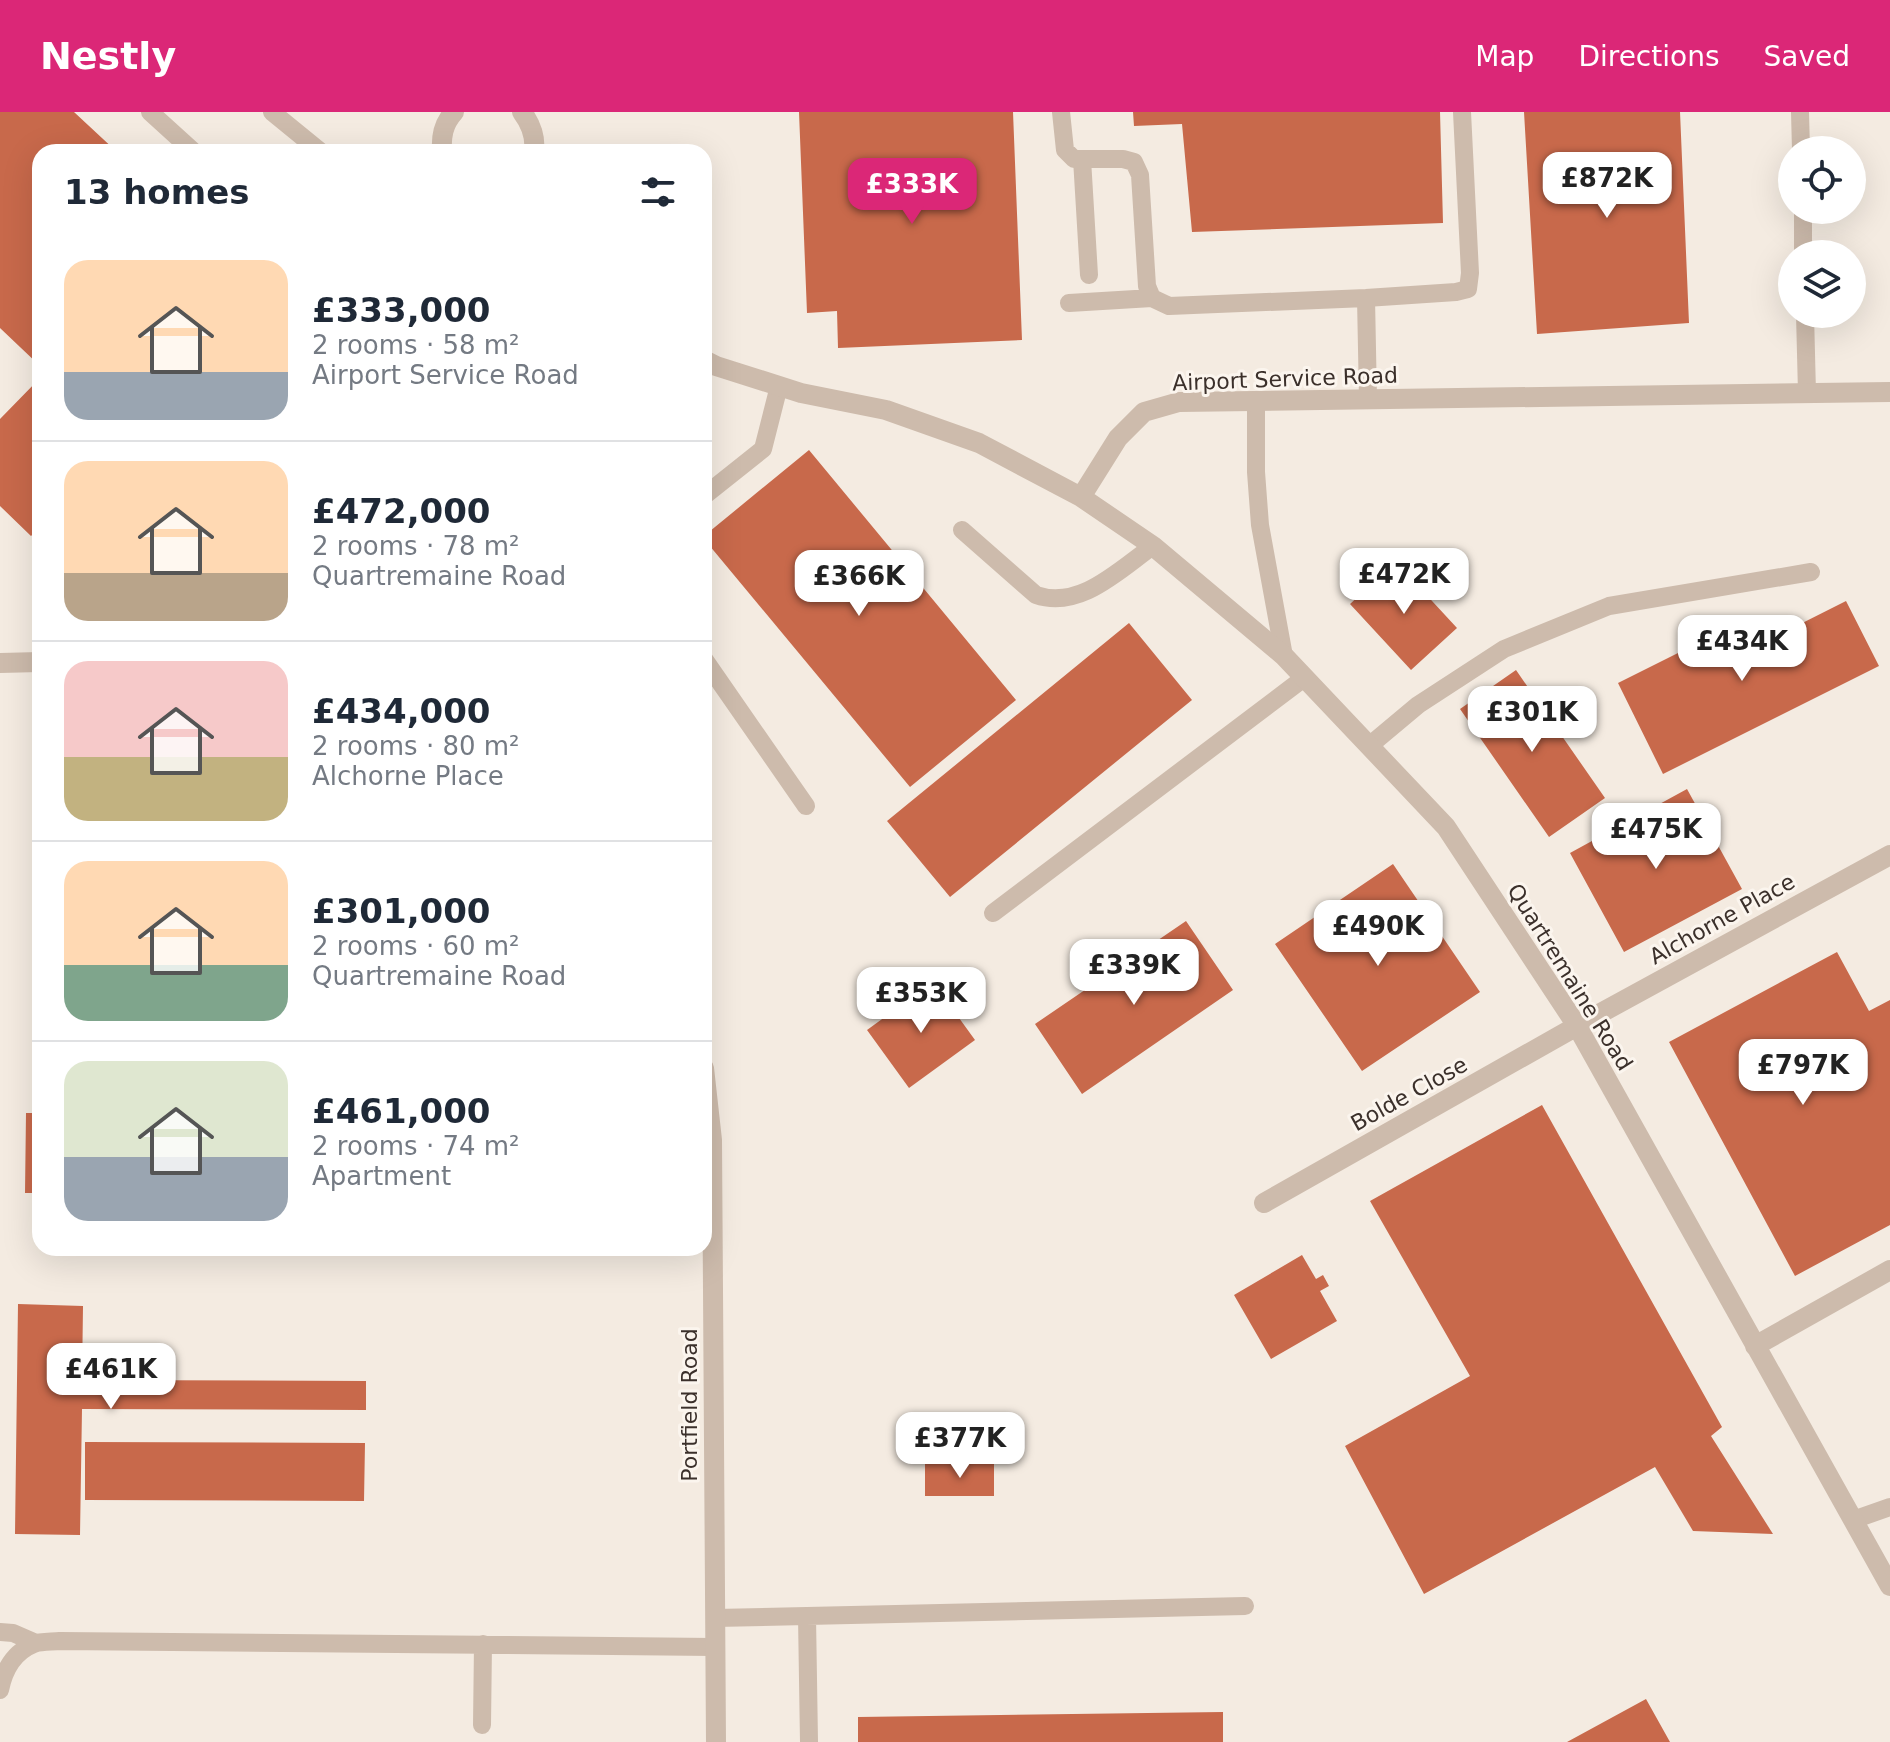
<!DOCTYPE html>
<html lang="en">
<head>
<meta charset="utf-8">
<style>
  body { margin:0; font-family:"DejaVu Sans",sans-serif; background:#f2f2f3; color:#1f2937; height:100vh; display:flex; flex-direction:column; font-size:30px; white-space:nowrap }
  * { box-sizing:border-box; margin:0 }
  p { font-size:26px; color:#747a83 }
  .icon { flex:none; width:44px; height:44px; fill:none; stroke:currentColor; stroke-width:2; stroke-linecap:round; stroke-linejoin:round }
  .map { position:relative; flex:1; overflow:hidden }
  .sheet { position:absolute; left:32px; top:32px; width:680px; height:1112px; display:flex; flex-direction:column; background:#fff; border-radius:24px; box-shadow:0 8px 32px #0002 }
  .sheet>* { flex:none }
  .controls { position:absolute; left:1778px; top:24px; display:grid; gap:16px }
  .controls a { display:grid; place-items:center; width:88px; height:88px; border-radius:50%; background:#fff; box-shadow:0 8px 32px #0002; font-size:40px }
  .price { position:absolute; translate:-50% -68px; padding:0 18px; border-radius:16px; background:#fff; color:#222; font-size:26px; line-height:52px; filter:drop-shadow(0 2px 4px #0008) }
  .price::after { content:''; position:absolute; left:50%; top:48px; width:24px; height:18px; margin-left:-12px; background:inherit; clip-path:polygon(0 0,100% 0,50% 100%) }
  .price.current { background:#db2777; color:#fff }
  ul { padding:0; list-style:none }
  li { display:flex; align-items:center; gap:24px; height:200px; padding:0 32px }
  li+li { border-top:2px solid #e0e1e3 }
  li span { display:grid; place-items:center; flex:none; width:224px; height:160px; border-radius:24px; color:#555 }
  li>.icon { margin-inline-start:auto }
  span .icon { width:96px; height:96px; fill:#fffc; stroke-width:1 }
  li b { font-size:34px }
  h2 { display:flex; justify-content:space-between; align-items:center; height:96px; padding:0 32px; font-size:34px }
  header { display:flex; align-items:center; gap:48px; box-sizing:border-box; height:112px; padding:0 40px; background:#db2777; color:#fff }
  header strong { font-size:38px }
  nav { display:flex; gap:44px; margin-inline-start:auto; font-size:28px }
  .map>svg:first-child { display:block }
</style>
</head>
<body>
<header>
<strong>Nestly</strong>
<nav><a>Map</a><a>Directions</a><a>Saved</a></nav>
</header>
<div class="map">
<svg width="1890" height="1630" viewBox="0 0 1890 1630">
  <rect width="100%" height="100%" fill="#f4ebe1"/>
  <path fill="#c8694b" d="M0 0H74L117 40H40V254L0 216Z
    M799 0H1013L1022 228 838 236 837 199 807 201Z
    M1133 0H1440L1443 111 1192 120 1182 12 1134 14Z
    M1524 0H1680L1689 211 1537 222Z
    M40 266V415L31 424 0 394V307Z
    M809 338 1016 588 910 675 704 427V424Z
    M1396 450 1457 516 1411 558 1350 492Z
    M1846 489 1879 554 1663 662 1618 571 1742 509 1755 535Z
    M1129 511 1192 588 950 785 887 709Z
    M1516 558 1605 686 1549 725 1460 597Z
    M37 587H40V662H37Z
    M1687 677 1742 777 1624 840 1570 741Z
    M1393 752 1480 880 1362 959 1275 832Z
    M1186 809 1233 878 1082 982 1035 912Z
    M1837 840 1869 899 1890 888V1113L1795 1164 1669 930Z
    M933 870 975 928 909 976 867 918Z
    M1542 993 1722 1315 1711 1324 1773 1422 1693 1419 1655 1355 1424 1482 1345 1334 1470 1264 1370 1089Z
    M26 1001H40V1081H25Z
    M1302 1143 1316 1167 1323 1163 1329 1174 1320 1179 1337 1209 1271 1247 1234 1183Z
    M18 1192 83 1194 82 1268 366 1269V1298L82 1297 80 1423 15 1422Z
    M85 1330 365 1331 364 1389 85 1388Z
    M994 1351V1384H925V1352Z
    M1646 1587 1670 1630H1567Z
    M1223 1600V1630H858V1605Z"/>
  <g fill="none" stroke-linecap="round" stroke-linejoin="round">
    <path stroke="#cdbbac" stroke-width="18" d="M150 0 194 40
      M272 0 321 40
      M1061 0 1065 38 1074 47H1123L1134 50 1140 63 1147 174 1152 186 1169 194 1366 186 1456 180 1468 177 1470 161 1462 0
      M1800 0 1801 38
      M1082 47 1089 163
      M1803 98V142
      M1366 186 1368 288
      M1069 191 1152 186
      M1805 202 1807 281
      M1256 290V360L1260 413 1284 544
      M704 384 763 337 779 274
      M962 418 1036 483C1080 498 1119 458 1153 434
      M704 547 806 694
      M1369 634 1418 593 1504 537 1609 494 1811 460
      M993 801 1304 566
      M1853 1408 1890 1395
      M807 1504 809 1630
      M715 1506 1245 1494
      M0 1520 13 1521 36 1531
      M0 1578C4 1558 14 1540 34 1532 41 1529 52 1530 60 1529L715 1535
      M482 1613 483 1532"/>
    <path stroke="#cdbbac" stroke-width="20" d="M522 0C531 12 536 24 534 40
      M442 40C441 25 443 12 454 0
      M704 248 716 254 801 281 886 298 979 331 1081 385 1153 434 1284 544 1446 715 1577 914 1890 1474
      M1081 385 1118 326 1144 300 1179 290 1890 280
      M0 551 40 550
      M704 956 712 1028 716 1630
      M1264 1091 1577 914 1890 743
      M1755 1234 1890 1158"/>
  </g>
  <g text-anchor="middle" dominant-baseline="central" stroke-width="6" stroke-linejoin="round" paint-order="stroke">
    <g font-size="22" fill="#3b302b" stroke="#fbf5ee">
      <text transform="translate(1285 267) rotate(-2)">Airport Service Road</text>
      <text transform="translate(1722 807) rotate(-29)">Alchorne Place</text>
      <text transform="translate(1570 865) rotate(58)">Quartremaine Road</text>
      <text transform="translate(1409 982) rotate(-29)">Bolde Close</text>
      <text transform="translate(689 1293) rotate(-90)">Portfield Road</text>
    </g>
  </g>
</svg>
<div class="controls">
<a><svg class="icon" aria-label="locate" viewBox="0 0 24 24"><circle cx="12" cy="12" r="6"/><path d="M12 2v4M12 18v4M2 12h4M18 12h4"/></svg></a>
<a><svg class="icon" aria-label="layers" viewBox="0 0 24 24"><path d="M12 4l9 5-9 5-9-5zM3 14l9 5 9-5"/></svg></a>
</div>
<b class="price" style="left:1607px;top:108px">£872K</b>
<b class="price current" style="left:912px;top:114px">£333K</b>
<b class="price" style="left:1404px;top:504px">£472K</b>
<b class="price" style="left:859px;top:506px">£366K</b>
<b class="price" style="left:1742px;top:571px">£434K</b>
<b class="price" style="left:1532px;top:642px">£301K</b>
<b class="price" style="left:1656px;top:759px">£475K</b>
<b class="price" style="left:1378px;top:856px">£490K</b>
<b class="price" style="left:1134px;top:895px">£339K</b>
<b class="price" style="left:921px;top:923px">£353K</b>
<b class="price" style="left:1803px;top:995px">£797K</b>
<b class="price" style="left:111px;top:1299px">£461K</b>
<b class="price" style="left:960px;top:1368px">£377K</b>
<section class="sheet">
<h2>13 homes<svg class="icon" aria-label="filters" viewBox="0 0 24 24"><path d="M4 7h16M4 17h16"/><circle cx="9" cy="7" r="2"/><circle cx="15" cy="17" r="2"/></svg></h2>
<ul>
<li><span style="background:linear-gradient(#ffd9b3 70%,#9aa5b1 0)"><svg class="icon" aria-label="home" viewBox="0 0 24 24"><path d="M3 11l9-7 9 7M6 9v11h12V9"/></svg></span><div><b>£333,000</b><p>2 rooms · 58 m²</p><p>Airport Service Road</p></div></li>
<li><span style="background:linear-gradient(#ffd9b3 70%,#b9a48a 0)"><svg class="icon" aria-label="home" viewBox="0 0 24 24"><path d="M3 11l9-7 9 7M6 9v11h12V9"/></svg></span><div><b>£472,000</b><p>2 rooms · 78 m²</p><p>Quartremaine Road</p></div></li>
<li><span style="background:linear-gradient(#f6c9c9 60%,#c2b280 0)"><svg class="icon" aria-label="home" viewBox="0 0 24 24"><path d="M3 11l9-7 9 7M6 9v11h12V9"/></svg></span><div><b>£434,000</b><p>2 rooms · 80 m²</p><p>Alchorne Place</p></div></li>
<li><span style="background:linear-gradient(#ffd9b3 65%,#7fa58c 0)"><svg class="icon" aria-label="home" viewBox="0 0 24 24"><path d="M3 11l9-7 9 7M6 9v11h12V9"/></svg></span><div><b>£301,000</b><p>2 rooms · 60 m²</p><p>Quartremaine Road</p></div></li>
<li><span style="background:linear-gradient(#dfe7d0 60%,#9aa5b1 0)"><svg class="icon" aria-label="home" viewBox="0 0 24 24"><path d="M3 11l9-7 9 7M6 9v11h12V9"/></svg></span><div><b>£461,000</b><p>2 rooms · 74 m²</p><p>Apartment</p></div></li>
</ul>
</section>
</div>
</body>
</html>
